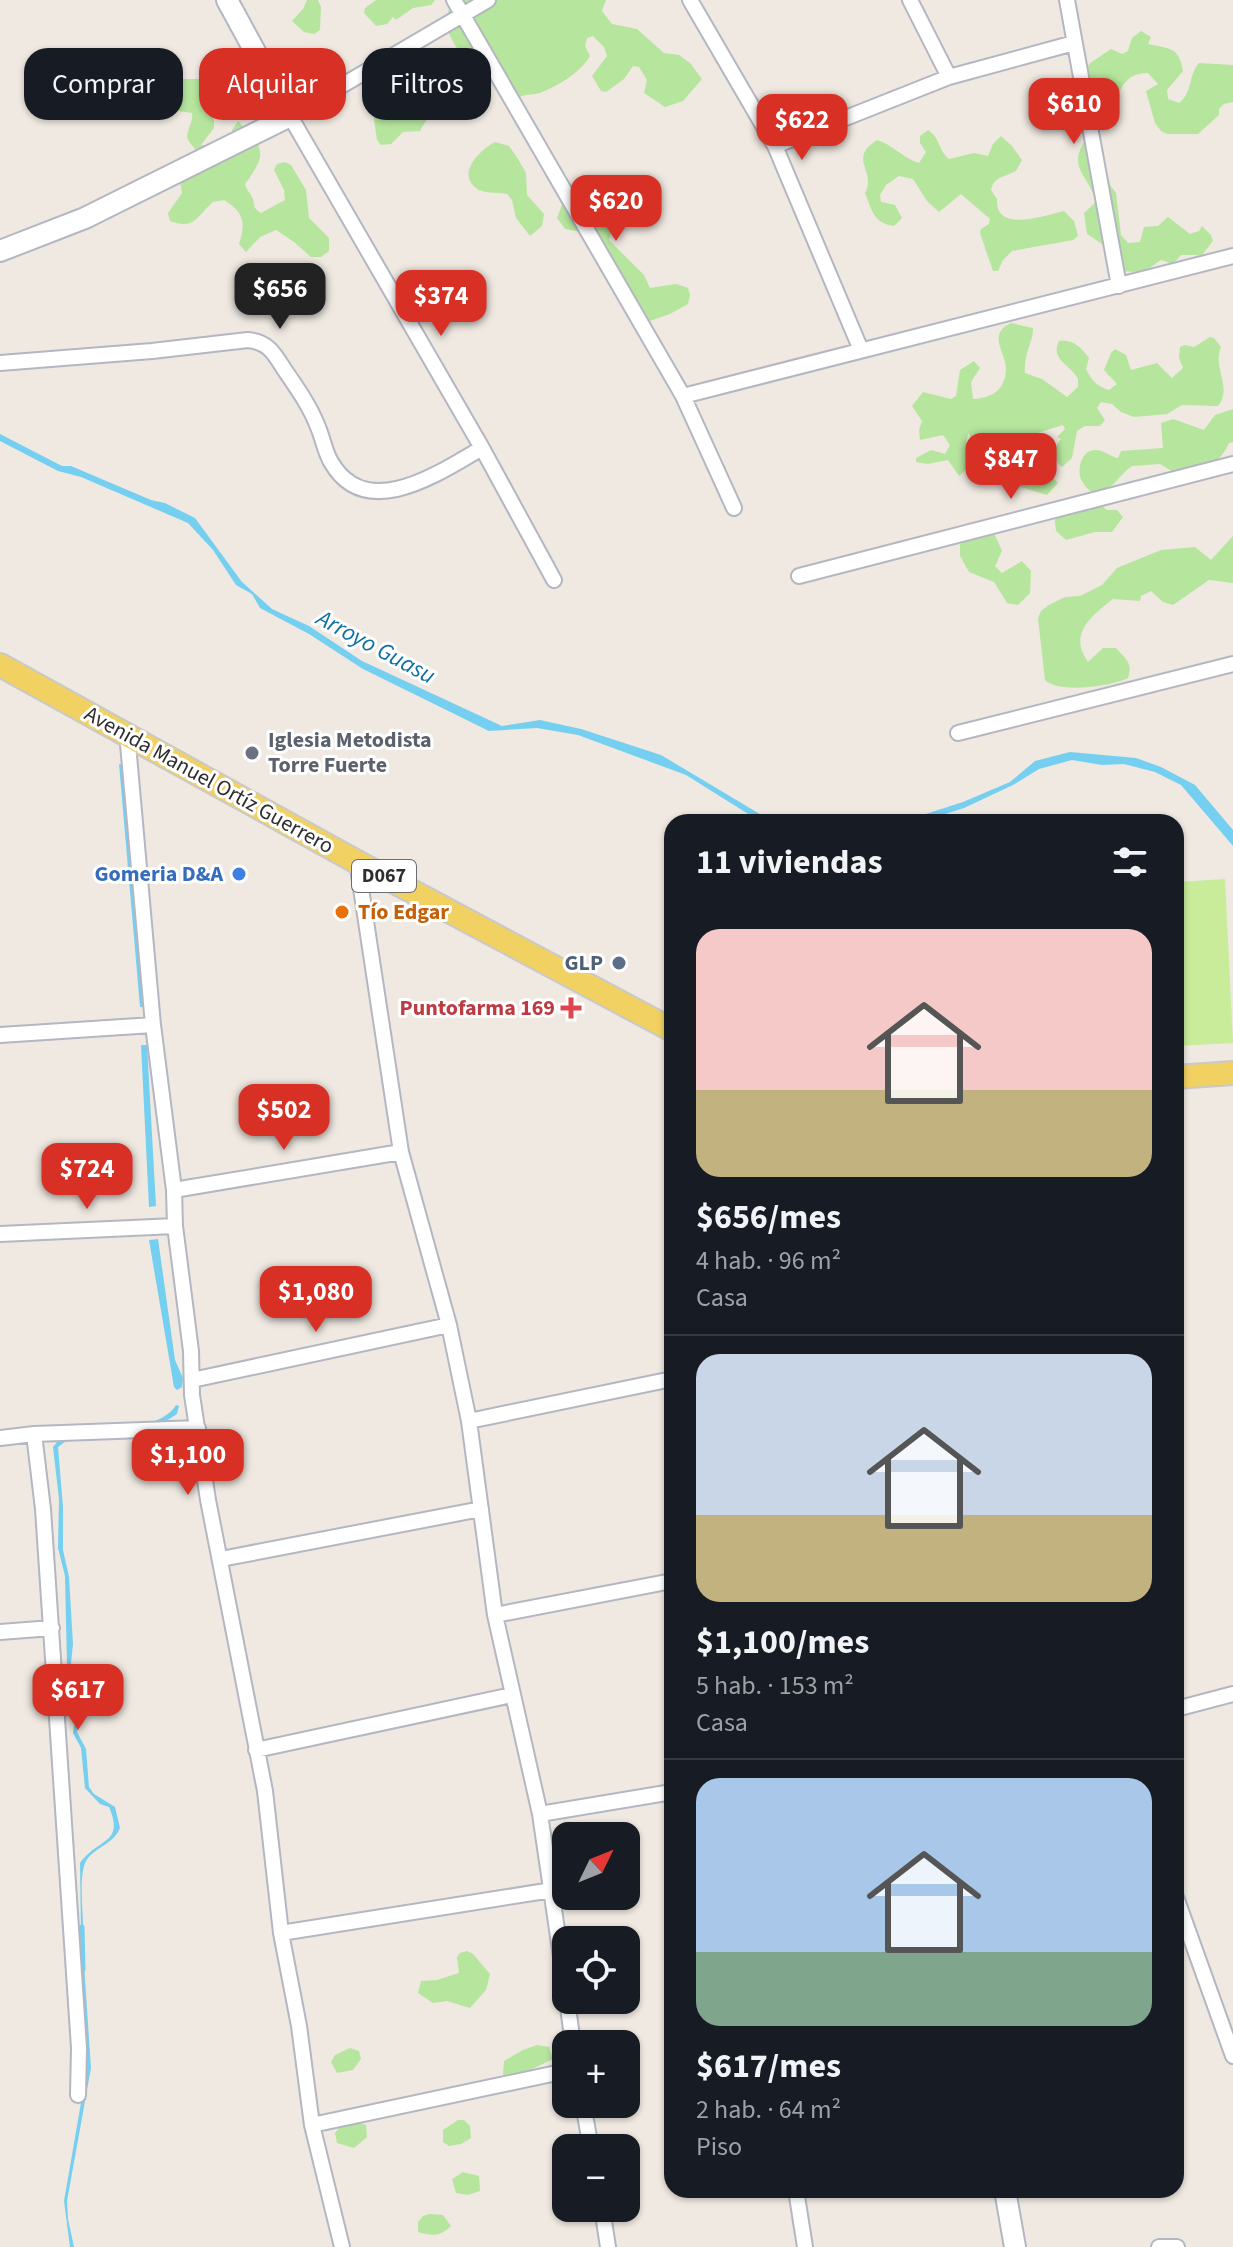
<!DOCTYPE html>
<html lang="es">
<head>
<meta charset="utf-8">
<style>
  body { margin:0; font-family:"Source Sans 3",sans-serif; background:#242831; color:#f1f3f6; height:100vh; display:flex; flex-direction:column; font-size:30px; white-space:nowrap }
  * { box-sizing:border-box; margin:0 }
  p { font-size:26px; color:#9ea1a6 }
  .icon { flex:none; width:44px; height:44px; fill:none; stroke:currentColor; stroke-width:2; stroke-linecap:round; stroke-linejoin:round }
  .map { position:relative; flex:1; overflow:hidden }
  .drawer { position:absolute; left:664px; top:814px; width:520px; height:1384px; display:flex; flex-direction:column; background:#171b24; border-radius:24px; box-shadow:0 2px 6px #0004 }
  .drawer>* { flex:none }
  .guide { position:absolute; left:24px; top:48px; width:520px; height:72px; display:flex; gap:16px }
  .needle { width:52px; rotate:47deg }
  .tools { position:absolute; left:552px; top:1822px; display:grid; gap:16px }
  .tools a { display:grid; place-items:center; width:88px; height:88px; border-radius:16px; background:#171b24; box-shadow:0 2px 6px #0004; font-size:40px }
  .price { position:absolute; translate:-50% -68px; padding:0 18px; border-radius:16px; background:#d93025; color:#fff; font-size:26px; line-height:52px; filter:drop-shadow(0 2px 4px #0008) }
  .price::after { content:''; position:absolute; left:50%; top:48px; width:24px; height:18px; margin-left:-12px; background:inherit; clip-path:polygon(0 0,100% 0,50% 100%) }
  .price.current { background:#222; color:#fff }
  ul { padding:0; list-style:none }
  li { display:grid; align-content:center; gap:16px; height:424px; padding:0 32px }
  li+li { border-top:2px solid #363941 }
  li span { display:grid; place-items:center; height:248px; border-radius:24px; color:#555 }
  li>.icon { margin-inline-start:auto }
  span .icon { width:144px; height:144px; fill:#fffc; stroke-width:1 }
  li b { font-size:34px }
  h2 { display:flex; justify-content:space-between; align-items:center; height:96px; padding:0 32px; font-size:34px }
  .chip { padding:0 28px; border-radius:24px; background:#171b24; box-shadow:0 2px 6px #0004; font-size:28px; line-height:72px }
  .chip.current { background:#d93025; color:#fff }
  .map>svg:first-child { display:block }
</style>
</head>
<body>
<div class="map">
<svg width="1233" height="2247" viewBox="0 0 1233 2247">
  <rect width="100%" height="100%" fill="#efe9e1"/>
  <path fill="#b6e59e" d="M307 0H318L321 7 320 30 314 34 304 32 292 21 303 9Z
    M376 0H435L431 5 413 8 396 20 393 17 387 24 376 26 364 13 365 8Z
    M455 0H606L602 11 612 24 637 29 664 53 679 55 690 63 702 79 683 101 665 107 644 93 647 80 639 67 633 66 624 79 606 92 601 91 592 76 607 56 604 47 593 36 587 38 585 46 590 56C581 72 558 86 540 93 534 95 527 94 522 96 513 99 519 101 510 98 502 96 497 87 491 82 470 65 429 29 455 0Z
    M1141 31 1151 37 1148 44C1167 49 1179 45 1183 71L1167 90 1168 99 1179 103C1193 93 1188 75 1199 63L1233 65V102L1224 104 1219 109V115L1198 134H1167L1161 131 1155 123 1146 91 1158 84 1148 73C1114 72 1120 111 1098 122L1091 120 1078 105V93L1089 64 1111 49 1122 54 1128 51 1132 38Z
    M386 48 394 51 402 59C401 73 385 73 378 84L390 104 400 115H407L410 113 403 99 411 87H422L434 100 447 92 449 84 446 66 457 69 473 87C465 98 456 95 445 102 435 108 425 121 420 131L403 132 391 144 381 145 377 140 371 99 363 83 373 76 366 64 374 59 375 54Z
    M178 79H202L210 84 209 106 214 121V128L201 145 215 146 233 138 232 130 238 121C263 147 269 152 245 184 246 190 250 192 252 197 256 205 251 207 261 213L285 200 284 190 274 170 277 164 285 162 291 165 306 190 309 218 329 238V251L321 257H311L294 242 276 230 260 237 246 252 239 244C246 223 244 212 224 200L213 202C196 217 195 230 170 221L168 213 182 193 180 181 195 149C193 146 190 143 188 140 185 131 194 122 192 113L178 111 171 99 172 85Z
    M928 130C940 137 939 152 949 159L974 153 988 156 993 144 1001 136 1012 146 1022 160 1016 171C1005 177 994 176 991 190L997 199C995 234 1046 215 1064 211L1074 221 1078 236 1073 240 1012 251 1003 260 998 271H993L980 233 981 229 989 224 990 219 961 194 939 212 927 201 913 179 899 176 886 185 880 195 881 202 895 205 902 218 894 226C873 223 872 210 865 193 877 171 847 159 877 140 894 145 902 158 919 163L926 152 920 143V136Z
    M1085 140 1089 143 1099 170 1116 193 1121 235 1128 243 1140 242 1144 227 1158 226 1168 217 1190 234 1199 231 1202 226 1211 235 1213 241 1202 255H1181L1173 264 1161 260C1144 272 1141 273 1120 271L1108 248 1087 234 1084 213 1096 202C1089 175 1067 169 1085 140Z
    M495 142 509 146 518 159 526 173 527 195 544 214 542 226 530 236 516 218 512 200 507 194C498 192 483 194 476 188 456 173 481 149 495 142Z
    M572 195 582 198 587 196 600 201 606 212 603 219 611 232 609 240 644 275 650 288 676 284 688 288 690 295 688 304 670 314 641 324 587 233 565 229 557 218 563 202Z
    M1011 323 1033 328C1034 340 1023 355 1025 373L1042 379 1067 397 1078 387V379C1070 364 1050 360 1059 341 1072 338 1082 348 1089 358L1086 369C1092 380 1096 386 1109 390L1117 384 1104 370 1111 353 1115 349 1126 355 1131 370 1157 363 1172 378 1183 368 1179 358 1180 347 1185 345 1194 347 1210 337 1214 338 1221 347C1212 367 1233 388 1218 406L1182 405 1167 414 1134 417 1121 412 1112 404 1101 402 1097 408 1105 420 1100 426H1085L1077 431 1072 458 1062 467C1052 459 1053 447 1061 439L1057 437 1065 429 1063 425 1031 435 1020 453 1026 461 1027 469 1037 476 1048 473 1058 483 1047 495 1008 483 1002 476 1005 466 1003 444 987 440 973 445 969 433C963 443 969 453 974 462L959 476 948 460 928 464 916 462V458L931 450 945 454 950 445 943 435 920 440 919 430 922 421 912 406 923 392 951 399 956 396 960 370 974 361 980 368 971 382 973 399C993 398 1006 389 1006 368 1005 351 987 334 1011 323Z
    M1233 409V442L1229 443C1218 468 1200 469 1175 473L1160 464 1132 466C1113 480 1117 490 1090 491 1087 488 1084 485 1082 481 1076 471 1081 451 1094 450 1103 449 1109 456 1118 458L1121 451 1163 448 1161 423 1173 419 1204 430 1215 415Z
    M1097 502 1107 510H1117L1123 517 1112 532H1095L1066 540 1056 531 1054 512Z
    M988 532 994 533 1002 551 995 566 1002 573 1022 561 1031 571 1030 593 1018 605 1007 603 994 582 969 572 960 556V544L965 539Z
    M1233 536V583L1209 580 1173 605 1163 602 1151 591 1141 596 1140 601 1113 599C1091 616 1068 634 1088 662L1103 648H1116C1126 659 1133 663 1128 678 1112 686 1059 694 1045 680L1038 618 1041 611 1049 605 1065 597 1080 596 1102 585 1117 568 1161 550 1195 547 1211 560Z
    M467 1951 473 1954 490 1974 486 1990 470 2008 447 2001 433 2003 418 1993 421 1981 437 1980 459 1973 457 1957 460 1953Z
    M537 2045 549 2047 553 2059 528 2071 526 2078 509 2081 503 2074 504 2061 523 2050Z
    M350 2048 359 2051 361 2059 353 2070 337 2073 331 2062 335 2055Z
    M458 2120H464L470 2126 471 2138 461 2144 449 2146 443 2142V2130Z
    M355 2122 366 2125 367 2137 354 2148 337 2143 335 2133 340 2127Z
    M463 2172 479 2176 480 2191 468 2195 456 2193 452 2179Z
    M430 2214 443 2215 451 2226C440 2237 433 2236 418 2232V2222L423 2216Z"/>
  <path fill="#c9ec9a" d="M1225 879 1233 1043 1176 1046V882Z"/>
  <path fill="#75cff0" d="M0 434 62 466H71L151 500 165 503 195 518 242 582 272 609 309 626 362 661 502 726 540 720 581 729 661 755 773 822H761L686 775 578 735 537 728 489 731 363 669 309 634 260 608 252 594 236 585 213 550 188 523 81 477 58 471 0 441Z
    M1070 752 1136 758 1161 767 1195 785 1233 830V846L1181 785 1155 772 1124 764 1102 765 1072 760 1039 769 1013 785 964 808 920 822H901L963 802 1010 782 1035 761Z
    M119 764 124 765 144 1007H140Z
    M141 1045H147L156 1206 149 1207Z
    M158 1239 175 1360 183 1378 182 1387 177 1390 174 1387 149 1240Z
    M176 1405 179 1406 177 1414C148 1434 108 1445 73 1436L58 1447 63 1507V1550L69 1577 73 1644 71 1663 82 1687V1708L77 1732 86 1749 89 1787 94 1794 115 1807 120 1828C113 1844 98 1846 88 1858 77 1871 84 1914 83 1933H81L80 1863C98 1838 125 1844 109 1807L100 1804 85 1788 81 1748 73 1733 80 1690 67 1666 65 1576 58 1548 59 1499 53 1447 62 1436C91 1433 160 1432 176 1405Z
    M84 1964 91 2068 67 2201 68 2219 74 2247H70L64 2201 87 2068 81 1965Z"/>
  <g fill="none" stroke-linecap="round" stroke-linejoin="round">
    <path stroke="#75cff0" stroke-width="5" d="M82 1927 83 1969"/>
    <g stroke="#b4b7c1" stroke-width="18">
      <path id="street" d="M454 0 683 396 734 508
        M488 0 290 116 482 448 554 580
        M690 0 775 146 861 350
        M910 0 949 77
        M1067 0 1119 286
        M775 146 949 77 1074 43
        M0 363 152 351 248 340C268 342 274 353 284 369 297 388 310 406 318 427 323 439 325 452 331 462 366 523 439 473 482 448
        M683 396 1233 256
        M799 576 1233 464
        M127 733 153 1025 174 1190 175 1226 191 1351 192 1395 208 1500 265 1791 281 1933 299 2026 312 2125 342 2247
        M958 733 1233 664
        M357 862 401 1152 449 1325 469 1421 495 1615 540 1814 566 1991
        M0 1035 153 1025
        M174 1190 401 1152
        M0 1234 175 1226
        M192 1380 449 1325
        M469 1421 672 1379
        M34 1434 198 1428
        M0 1438 34 1434 43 1509 79 2048 78 2095
        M221 1559 481 1509
        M495 1615 672 1581
        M0 1632 52 1628
        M1176 1709 1233 1694
        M256 1750 512 1695
        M540 1814 672 1792
        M1176 1897 1233 2056
        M281 1933 552 1890
        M567 2000 573 2044
        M583 2104 591 2148
        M312 2125 566 2071
        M796 2190 805 2247
        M602 2208 608 2247
        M1159 2247H1177"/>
    </g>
    <g stroke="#b4b7c1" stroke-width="24">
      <path id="secondary" d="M0 251 85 218 290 116 227 0
        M1005 2190 1015 2247"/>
    </g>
    <g stroke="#c9c9c9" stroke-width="26">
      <path id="primary" d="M0 665 357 862 672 1030
        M1176 1077 1233 1073"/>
    </g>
    <use href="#street" stroke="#fff" stroke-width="14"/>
    <use href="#secondary" stroke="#fff" stroke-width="20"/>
    <use href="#primary" stroke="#f2d163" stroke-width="22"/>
  </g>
  <circle fill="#6b7280" stroke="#fff" stroke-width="3" cx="252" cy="753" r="8"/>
  <circle fill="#3f7fe0" stroke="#fff" stroke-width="3" cx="239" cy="874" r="8"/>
  <circle fill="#e8710a" stroke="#fff" stroke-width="3" cx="342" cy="912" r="8"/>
  <circle fill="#5c6f8a" stroke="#fff" stroke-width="3" cx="619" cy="963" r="8"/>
  <path fill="#e0444e" stroke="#fff" stroke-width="3" d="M567 996h8v8h8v8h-8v8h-8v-8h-8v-8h8z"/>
  <g text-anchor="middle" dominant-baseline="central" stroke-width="6" stroke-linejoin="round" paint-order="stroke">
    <rect fill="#fff" stroke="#6d6d6d" stroke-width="2" x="352" y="860" width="64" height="32" rx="6"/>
    <g font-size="20" font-weight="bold" fill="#2e2e2e">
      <text x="384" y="876">D067</text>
    </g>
    <g font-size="22" font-weight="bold" fill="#5b616d" stroke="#fff" text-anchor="start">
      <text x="268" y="740">Iglesia Metodista<tspan x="268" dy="25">Torre Fuerte</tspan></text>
    </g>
    <g font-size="22" fill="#2e2e2e" stroke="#fff">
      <text transform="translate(209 780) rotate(29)">Avenida Manuel Ortíz Guerrero</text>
    </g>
    <g font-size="22" font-weight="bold" fill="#366cbe" stroke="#fff" text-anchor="end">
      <text x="223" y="874">Gomeria D&amp;A</text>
    </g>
    <g font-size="22" font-weight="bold" fill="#c56008" stroke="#fff" text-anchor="start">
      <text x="358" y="912">Tío Edgar</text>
    </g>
    <g font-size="22" font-weight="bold" fill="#4e5e75" stroke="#fff" text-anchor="end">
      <text x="603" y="963">GLP</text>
    </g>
    <g font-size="22" font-weight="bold" fill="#be3a42" stroke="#fff" text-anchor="end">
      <text x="555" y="1008">Puntofarma 169</text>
    </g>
    <g font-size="24" font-style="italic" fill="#0d6fa3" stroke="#fff">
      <text transform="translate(376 647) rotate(28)">Arroyo Guasu</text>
    </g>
  </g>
</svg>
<div class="tools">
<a><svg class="needle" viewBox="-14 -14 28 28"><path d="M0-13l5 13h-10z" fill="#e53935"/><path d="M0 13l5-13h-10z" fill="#9ea1a6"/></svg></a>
<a><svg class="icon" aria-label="locate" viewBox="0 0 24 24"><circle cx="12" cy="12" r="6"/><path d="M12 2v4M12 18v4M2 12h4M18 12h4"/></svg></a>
<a>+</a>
<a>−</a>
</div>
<b class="price" style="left:1074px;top:146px">$610</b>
<b class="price" style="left:802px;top:162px">$622</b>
<b class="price" style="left:616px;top:243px">$620</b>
<b class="price current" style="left:280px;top:331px">$656</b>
<b class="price" style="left:441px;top:338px">$374</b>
<b class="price" style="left:1011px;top:501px">$847</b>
<b class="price" style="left:284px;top:1152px">$502</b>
<b class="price" style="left:87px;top:1211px">$724</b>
<b class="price" style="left:316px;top:1334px">$1,080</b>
<b class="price" style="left:188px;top:1497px">$1,100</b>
<b class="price" style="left:78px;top:1732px">$617</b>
<div class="guide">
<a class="chip">Comprar</a>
<a class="chip current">Alquilar</a>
<a class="chip">Filtros</a>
</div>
<section class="drawer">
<h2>11 viviendas<svg class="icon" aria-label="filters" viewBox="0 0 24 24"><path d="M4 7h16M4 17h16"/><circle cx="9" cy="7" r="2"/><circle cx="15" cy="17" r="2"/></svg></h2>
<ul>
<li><span style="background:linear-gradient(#f6c9c9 65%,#c2b280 0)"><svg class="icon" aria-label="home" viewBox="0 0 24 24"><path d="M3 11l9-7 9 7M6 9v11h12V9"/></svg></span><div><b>$656/mes</b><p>4 hab. · 96 m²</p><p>Casa</p></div></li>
<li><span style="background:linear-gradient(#c9d6e8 65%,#c2b280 0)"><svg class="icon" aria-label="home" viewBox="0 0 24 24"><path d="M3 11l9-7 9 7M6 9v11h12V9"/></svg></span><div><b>$1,100/mes</b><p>5 hab. · 153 m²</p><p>Casa</p></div></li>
<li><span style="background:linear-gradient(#a9c7e8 70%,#7fa58c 0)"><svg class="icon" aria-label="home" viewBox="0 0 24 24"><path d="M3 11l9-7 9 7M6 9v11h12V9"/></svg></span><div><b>$617/mes</b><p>2 hab. · 64 m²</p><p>Piso</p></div></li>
</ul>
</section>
</div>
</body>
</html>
